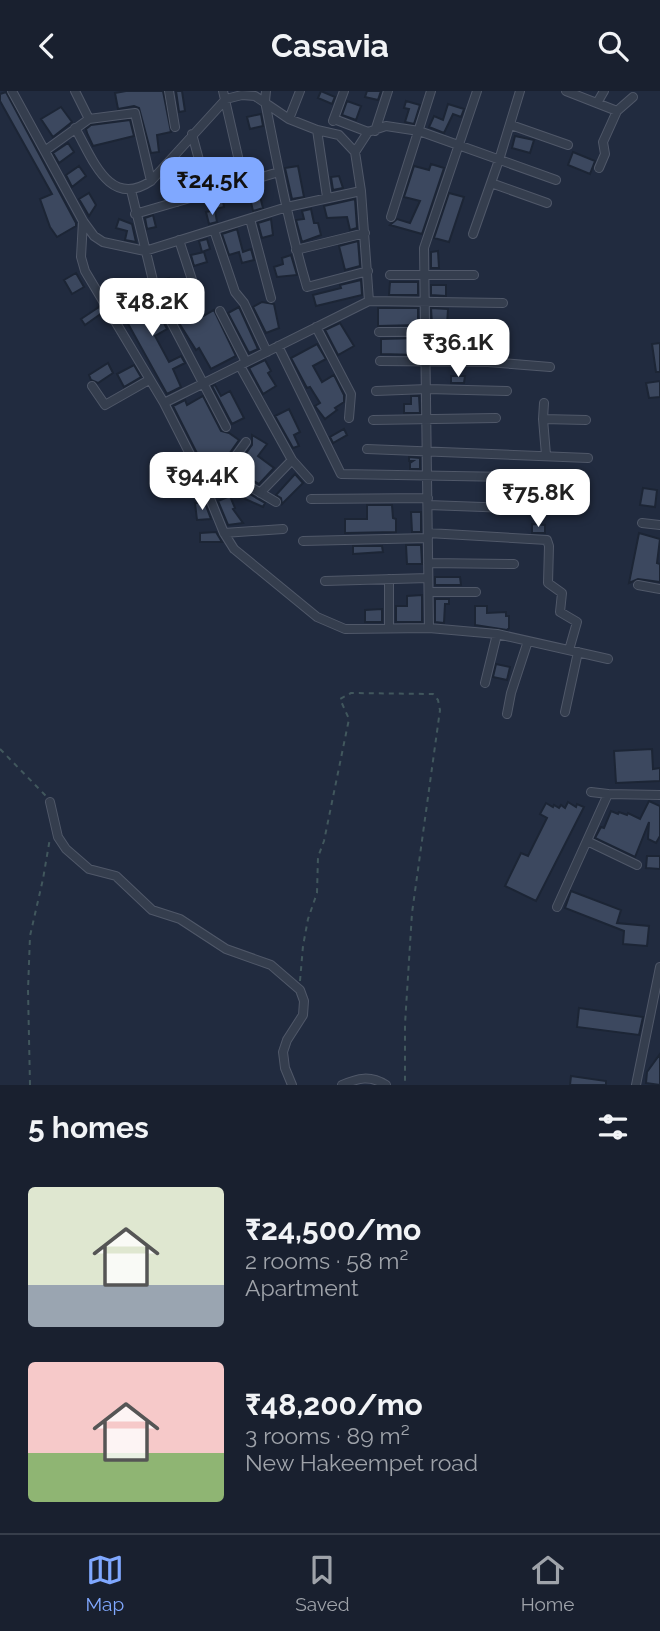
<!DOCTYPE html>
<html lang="en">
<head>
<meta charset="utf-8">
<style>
  body { margin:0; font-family:Raleway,sans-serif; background:#222837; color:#f1f3f6; height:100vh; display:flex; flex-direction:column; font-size:26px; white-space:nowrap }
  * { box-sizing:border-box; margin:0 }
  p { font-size:23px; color:#9fa3aa }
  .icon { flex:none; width:38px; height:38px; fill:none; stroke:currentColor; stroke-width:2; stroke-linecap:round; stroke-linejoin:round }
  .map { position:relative; height:994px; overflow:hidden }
  .drawer { display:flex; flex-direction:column; background:#19202f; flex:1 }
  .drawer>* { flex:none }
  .price { position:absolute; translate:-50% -60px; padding:0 16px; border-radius:14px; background:#fff; color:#222; font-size:23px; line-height:46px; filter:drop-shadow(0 2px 4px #0008) }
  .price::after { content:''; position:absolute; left:50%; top:42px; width:21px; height:16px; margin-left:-10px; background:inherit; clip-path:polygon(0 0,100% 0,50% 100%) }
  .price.active { background:#80a8ff; color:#111 }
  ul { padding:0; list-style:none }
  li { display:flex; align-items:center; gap:21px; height:175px; padding:0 28px }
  li span { display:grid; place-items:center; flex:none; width:196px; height:140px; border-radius:7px; color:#555 }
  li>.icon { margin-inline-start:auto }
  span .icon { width:84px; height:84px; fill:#fffc; stroke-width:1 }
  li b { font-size:30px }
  h2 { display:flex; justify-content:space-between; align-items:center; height:84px; padding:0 28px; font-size:30px }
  header { display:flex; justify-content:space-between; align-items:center; height:91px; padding:0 28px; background:#19202f; font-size:32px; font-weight:700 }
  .dock { display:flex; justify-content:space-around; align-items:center; height:98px; border-top:2px solid #373e4b; background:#19202f; font-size:19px; color:#9fa3aa }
  .dock a { display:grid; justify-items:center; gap:4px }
  .dock .active { color:#80a8ff }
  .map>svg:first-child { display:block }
</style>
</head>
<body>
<header><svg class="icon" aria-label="back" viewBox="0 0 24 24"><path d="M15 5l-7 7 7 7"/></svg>Casavia<svg class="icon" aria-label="search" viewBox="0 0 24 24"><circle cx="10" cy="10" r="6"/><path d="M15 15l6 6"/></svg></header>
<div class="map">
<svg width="660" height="994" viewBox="0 0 660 994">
  <rect width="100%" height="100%" fill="#212b3f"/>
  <path fill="#3c485f" stroke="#1c2535" stroke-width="2" d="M126 0H163L171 41 157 44 159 61 151 62 139 17 134 15 118 18 115 2Z
    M176 0H182L185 20 179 21Z
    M321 0 335 6 332 13 318 7Z
    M367 0H381L378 9 365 6Z
    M6 1 76 132V135L57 146 50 136 40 108 52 103 0 10V3Z
    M347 10 361 15 356 29 342 24Z
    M406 10 420 14 414 33 405 31 409 18 404 17Z
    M448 13 464 18 461 26 453 23 444 42 429 36 434 25 443 29Z
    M61 16 72 31 53 46 41 28Z
    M261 23 263 35 250 38 247 26Z
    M130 29 134 45 93 55 87 42 86 38 91 34Z
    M515 45 534 49 530 62 512 57Z
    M68 52 74 61 59 72 53 62Z
    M573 61 595 70 590 83 568 74Z
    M260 71 261 79 249 83 247 74Z
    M431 73 444 77 422 143 390 134 397 128 410 132 420 110 404 106 414 75 429 79Z
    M79 75 86 85 72 96 66 84Z
    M298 75 304 106 292 108 285 77Z
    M339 85 343 97 333 99 331 86Z
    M89 102 96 114 89 125 79 108Z
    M449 102 464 106 449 151 434 147Z
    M222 105 224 116 211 119 209 108Z
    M260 105 263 117 253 120 250 107Z
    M355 108 357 137 350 139 347 126 327 127 324 115Z
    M311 118 314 132H318L321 144 302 151 296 129 304 128 302 120Z
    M215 119 217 131 209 133 206 121Z
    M153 124 156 136 147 138 145 127Z
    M119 128 132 133 136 151 125 149 127 140 116 137Z
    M271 128 273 144 262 147 258 132Z
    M237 138 243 161 251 158 254 169 242 172 239 161 229 164 222 143Z
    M207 148 210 158 202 161 199 150Z
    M358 150 360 175 345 179 339 155Z
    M438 160 439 177H431V161Z
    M204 161 207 171 194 175 191 164Z
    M291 164 297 184 277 186 274 176 283 173 282 167Z
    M76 182 84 196 72 203 64 189Z
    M169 187 171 196 174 194 185 213 190 211 198 228 214 219 236 265 211 278 199 257 196 259 179 232 162 200 160 189Z
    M361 189 362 204 316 215 313 204 341 197 340 194Z
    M390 191H418V204H389Z
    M147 193 150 205 167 238 155 245 169 271 181 265 185 272 173 278 181 296 167 303 121 220 139 209 134 200Z
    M431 194H446V205L431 204Z
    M262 211 274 213 279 237 266 242 253 216Z
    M99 216 102 222 85 234 81 228Z
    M239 216 258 258 249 262 228 222Z
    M378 217H418V234L378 235Z
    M431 217 448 218 447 234H432Z
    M340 232 354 255 338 264 325 239Z
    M419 247V264L381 263V248Z
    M448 247H477V256H492V265L466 264 465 255H448Z
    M660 252V281H656L652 253Z
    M317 253 326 268 313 275 322 291 334 284 344 304V311L335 317 337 319 325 328 315 315 320 312 310 296 307 297 291 267Z
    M265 269 271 280 268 282 276 295 263 303 249 277Z
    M108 272 113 282 98 292 91 289 89 284Z
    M134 274 141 286 124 296 117 283Z
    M451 285H465L464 292H451Z
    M660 290V306L649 307 646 292Z
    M215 294 221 305 230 300 244 327 232 333 212 295Z
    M203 305 221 340 229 342 239 349 222 373 217 369 209 380 205 378 173 315 185 309 187 314Z
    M411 305H419L420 322H404V313H411Z
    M289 318 300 341 294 344 299 355 293 357 275 325Z
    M344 338 347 344 333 352 330 346Z
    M252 344 267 353 258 365 274 377 259 393 234 379 252 354Z
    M409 366 420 367V378H410V372L413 370H409Z
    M295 383 303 392 282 413 281 407 276 404Z
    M226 389 265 412 263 416 241 406 240 407 221 396Z
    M643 397 657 399 655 416 640 414Z
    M230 405 235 417 233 418 243 432 228 434 218 410Z
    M195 412H205L211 428 197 429Z
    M367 414H392L393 427 396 428V441L345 442V428H367Z
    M411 421H421V441H412Z
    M532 433 545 434V442H532Z
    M216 441 222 451H200V442Z
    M639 442 660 448 657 472 660 473V491L638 488 629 492Z
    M406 454H421L422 473H407Z
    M353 455H382L383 461 353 463Z
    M435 486H460L461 494H435Z
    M422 504V531H396V515H407V505Z
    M435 508H449V513H445L444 532 435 531Z
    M475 515H487V522L506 521V525H509V537L507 539 475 534Z
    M382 518V531H365V519Z
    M496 573 510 576 507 589 493 586Z
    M652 658 653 678 660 677V690L616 692 614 660Z
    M649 710 660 715V745L656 752 648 748 649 731 635 766 595 747 601 736 604 737 611 720 618 723 619 721 627 724 628 722 640 728Z
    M568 711 576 716 577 713 584 716 536 810 505 795 521 762 528 765 547 727 540 723 546 712 553 716 554 714 559 717 561 714 565 717Z
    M647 765H660V778L646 777Z
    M571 800 621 819 617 832 649 835 647 855 623 853 624 840 565 817Z
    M579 917 643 926 639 944 577 936Z
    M660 963V994L646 992 647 981Z
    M571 985 606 990V994H570Z"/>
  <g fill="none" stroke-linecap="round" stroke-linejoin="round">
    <g stroke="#505869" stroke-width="10">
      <path id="minor" d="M12 0 83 130 94 145 103 151 145 160 287 116 361 100
        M75 0 89 28
        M169 0 175 36
        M223 0 244 92
        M266 0 265 10C277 72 289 135 307 196L368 180
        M566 0 617 20 633 6
        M597 12 604 0
        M289 28 300 0
        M334 28 368 41 386 35 419 40 556 89
        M333 30 344 0
        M511 34 568 54
        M75 37C93 68 109 118 151 90L226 8 242 4 255 5 289 28 317 39 339 44 355 61 361 100 369 210
        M317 39 327 106
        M375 40 388 0
        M192 43 208 102
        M46 59 89 28 135 22 151 90
        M355 61 368 41
        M165 76 177 111
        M599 77 605 63 603 51 617 20
        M491 92 547 112
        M131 99 156 202 226 336
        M135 123 279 81
        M391 126 431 0
        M250 128 271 207
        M83 130 81 166 85 180 164 312 200 383 224 442 234 458 317 526 345 538 429 537 497 543 485 592
        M214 139 235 201 244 212 267 261
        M473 143 499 69 520 0
        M179 149 195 198
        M296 159 365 142
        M390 184H474
        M220 220 246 271
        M316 236 351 303 349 327
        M379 241 477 240
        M278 255 341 383 563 387
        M380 270 488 271 550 276
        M240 275 292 369 309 388
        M92 295 105 314 149 289
        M376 300 427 298 507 300
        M164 312 369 210 503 212
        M544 312 543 328 546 364
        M543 328 586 329
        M373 329 496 327
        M367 358 588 367
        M225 381 276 411
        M200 383 217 391 246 351
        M260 402 292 369
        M311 408 428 407
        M428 414 569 419
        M642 432 660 434
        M224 442 283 438
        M428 442 547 449 549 455 548 492 562 502 560 521 577 531 569 559
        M303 450 428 447
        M428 472 514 473
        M389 488V537
        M325 490 428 487
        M638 494 660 498
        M429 501H476
        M429 537 424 157 477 0
        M497 543 608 568
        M565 621 578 561
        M507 623 511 602 528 550
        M591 701 608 703
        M50 711 58 746 66 758 89 778 116 785 152 819 180 828 226 858 271 874 300 899 304 910 303 924 287 949 283 961 285 977 292 994
        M587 750 637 774
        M557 816 608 703 660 704
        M342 994C358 987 370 984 386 994
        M636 994 660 876"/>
    </g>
    <path stroke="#41575d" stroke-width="2" stroke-dasharray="5 5" stroke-linecap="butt" d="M0 658 46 705
      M300 890 303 855 308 828 317 802 318 766 324 750 349 628 340 608 351 602 433 603 438 609 440 619 412 822 405 933V994
      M30 994 28 899 30 845 43 788 50 747"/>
    <use href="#minor" stroke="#353e4e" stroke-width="8"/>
  </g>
</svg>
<b class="price active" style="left:212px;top:126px">₹24.5K</b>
<b class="price" style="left:152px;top:247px">₹48.2K</b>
<b class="price" style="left:458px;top:288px">₹36.1K</b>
<b class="price" style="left:202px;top:421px">₹94.4K</b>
<b class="price" style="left:538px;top:438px">₹75.8K</b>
</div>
<section class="drawer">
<h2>5 homes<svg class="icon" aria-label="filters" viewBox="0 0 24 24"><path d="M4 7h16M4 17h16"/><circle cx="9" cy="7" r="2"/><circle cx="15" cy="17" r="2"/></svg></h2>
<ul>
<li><span style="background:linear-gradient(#dfe7d0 70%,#9aa5b1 0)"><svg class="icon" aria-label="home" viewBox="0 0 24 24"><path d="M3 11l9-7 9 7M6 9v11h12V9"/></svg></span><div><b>₹24,500/mo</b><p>2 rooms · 58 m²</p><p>Apartment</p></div></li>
<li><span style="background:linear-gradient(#f6c9c9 65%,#8fb573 0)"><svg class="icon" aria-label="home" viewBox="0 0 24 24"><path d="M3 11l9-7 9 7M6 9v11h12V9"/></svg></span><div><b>₹48,200/mo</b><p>3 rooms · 89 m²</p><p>New Hakeempet road</p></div></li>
</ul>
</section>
<nav class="dock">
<a class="active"><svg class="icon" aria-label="map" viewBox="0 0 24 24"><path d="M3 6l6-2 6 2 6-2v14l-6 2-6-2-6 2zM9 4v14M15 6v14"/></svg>Map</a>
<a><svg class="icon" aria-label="saved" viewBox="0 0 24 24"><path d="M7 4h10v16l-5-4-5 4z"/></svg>Saved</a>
<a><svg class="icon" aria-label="home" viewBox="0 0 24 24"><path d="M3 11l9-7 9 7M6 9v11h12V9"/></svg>Home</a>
</nav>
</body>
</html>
